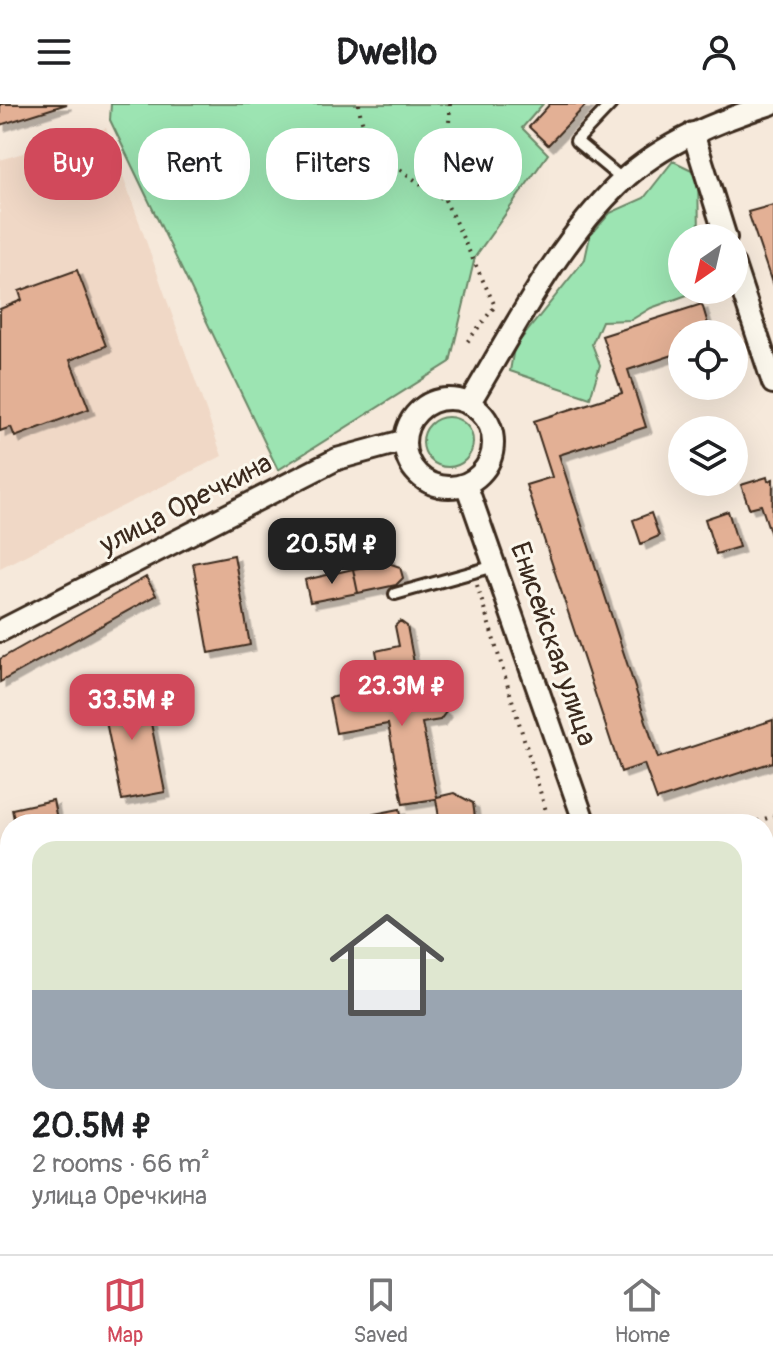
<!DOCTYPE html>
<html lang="en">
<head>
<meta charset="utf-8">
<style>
  body { margin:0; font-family:Pangolin,sans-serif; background:#f6f6f6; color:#202124; height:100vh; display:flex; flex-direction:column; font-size:30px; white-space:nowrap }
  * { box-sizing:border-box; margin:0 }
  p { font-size:26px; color:#757577 }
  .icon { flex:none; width:44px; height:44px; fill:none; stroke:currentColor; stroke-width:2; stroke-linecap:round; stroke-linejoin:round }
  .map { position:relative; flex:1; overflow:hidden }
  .panel { position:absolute; left:0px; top:710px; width:774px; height:440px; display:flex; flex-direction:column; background:#fff; border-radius:32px 32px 0 0; box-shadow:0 8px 32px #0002 }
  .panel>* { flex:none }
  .hud { position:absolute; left:24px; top:24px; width:726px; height:72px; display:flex; gap:16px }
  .needle { width:52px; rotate:214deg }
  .fabs { position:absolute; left:668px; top:120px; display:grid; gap:16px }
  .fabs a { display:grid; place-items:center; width:80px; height:80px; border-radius:50%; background:#fff; box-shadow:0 8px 32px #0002; font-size:40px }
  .price { position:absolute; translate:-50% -68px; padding:0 18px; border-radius:16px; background:#d1495b; color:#fff; font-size:26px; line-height:52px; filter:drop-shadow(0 2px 4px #0008) }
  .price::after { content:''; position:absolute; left:50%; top:48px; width:24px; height:18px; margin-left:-12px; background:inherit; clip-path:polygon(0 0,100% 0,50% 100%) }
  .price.current { background:#222; color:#fff }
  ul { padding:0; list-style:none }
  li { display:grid; align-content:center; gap:16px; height:424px; padding:0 32px }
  li span { display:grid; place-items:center; height:248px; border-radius:24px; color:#555 }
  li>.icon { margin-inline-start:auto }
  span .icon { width:144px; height:144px; fill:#fffc; stroke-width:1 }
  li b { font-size:34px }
  .tag { padding:0 28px; border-radius:32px; background:#fff; box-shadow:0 8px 32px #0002; font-size:28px; line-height:72px }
  .tag.current { background:#d1495b; color:#fff }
  header { display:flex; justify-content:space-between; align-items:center; height:104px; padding:0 32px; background:#fff; font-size:36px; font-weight:700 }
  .tab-bar { display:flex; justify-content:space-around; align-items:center; height:112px; border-top:2px solid #e0e0e0; background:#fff; font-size:22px; color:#757577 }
  .tab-bar a { display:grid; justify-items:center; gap:4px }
  .tab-bar .current { color:#d1495b }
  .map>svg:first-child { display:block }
</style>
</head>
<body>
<header><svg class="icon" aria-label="menu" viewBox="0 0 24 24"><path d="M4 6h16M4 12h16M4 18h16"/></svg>Dwello<svg class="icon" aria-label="person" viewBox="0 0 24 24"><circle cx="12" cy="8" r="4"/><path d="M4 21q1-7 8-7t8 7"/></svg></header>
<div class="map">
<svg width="773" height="1150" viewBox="0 0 773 1150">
  <defs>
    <filter id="shadow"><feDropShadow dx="5.5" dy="5.5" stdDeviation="0" flood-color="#0004"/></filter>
  </defs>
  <rect width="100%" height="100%" fill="#f6e9db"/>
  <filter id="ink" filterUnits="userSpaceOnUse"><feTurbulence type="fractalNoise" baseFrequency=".0125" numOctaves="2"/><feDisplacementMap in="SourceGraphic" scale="16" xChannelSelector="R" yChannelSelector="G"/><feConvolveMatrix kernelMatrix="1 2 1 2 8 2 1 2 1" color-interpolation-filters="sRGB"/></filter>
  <g filter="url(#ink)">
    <path fill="#f0d8c6" d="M106 24 222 352 0 464V56Z"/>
    <path fill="#9ce4b2" stroke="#6c8768" stroke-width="2" d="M111 0H543L522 24 548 50 475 153 450 258 278 366 110 16Z
      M673 57 698 69 699 131 704 134H682V186H701L651 204 631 216 602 217 592 240 600 261 590 294 510 267 514 244 585 155 590 132 610 109 644 94Z
      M423 338a25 25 0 1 1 50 0a25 25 0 1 1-50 0Z"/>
    <path fill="#e3b095" stroke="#3b2a1e" stroke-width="2" filter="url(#shadow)" d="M0 0H67L0 21Z
      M550 0H587L548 41 529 23Z
      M773 101V182L748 108Z
      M77 166 106 242 70 256 89 305 15 333 11 323 0 327V205L22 196 19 187Z
      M702 200 711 230H682V248L628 266 646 323 559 351 658 654 773 616V658L657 696 644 660 621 668 526 381 552 373 534 317 622 289 602 232Z
      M767 373 768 377 773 375 772 434 761 401 749 404 741 381Z
      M728 407 739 443 716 450 705 415Z
      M651 409 659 432 641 440 633 416Z
      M368 419 378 421 391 460 400 463 403 474 396 481 358 489 353 465 366 463 359 442 350 445 344 423Z
      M344 423 350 445 301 456 296 434Z
      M234 451 250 541 209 549 193 459Z
      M353 465 358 489 310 498 305 476Z
      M146 473 156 491 0 578V555Z
      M400 517 407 522 423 606 439 602 446 608 440 616 422 619 437 693 454 689 473 699 476 720H440L436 695 403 700 388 620 336 629 329 594 383 583 376 547 399 542 395 522Z
      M143 580 165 688 122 696 100 588Z
      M53 696 58 720H15L12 705Z
      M400 705 403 720H323Z
      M773 746V789L764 792V749Z
      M10 921V972L0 974V923Z
      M764 971 773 998V1104L767 1106Z
      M27 1140H150L152 1150H0V1145Z
      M313 1140H336L338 1150H315Z
      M541 1140H619L621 1150H496Z"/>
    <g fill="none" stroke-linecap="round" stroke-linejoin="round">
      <g stroke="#3b2a1e" stroke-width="16">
        <path id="lane" d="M611 0 576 37 623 76
          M395 490 495 462"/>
      </g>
      <g stroke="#3b2a1e" stroke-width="26">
        <path id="street" d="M693 29 726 134
          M734 161 773 279
          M405 339a44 44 0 1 1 88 0a44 44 0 1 1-88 0Z
          M469 300C514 225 557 139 621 78 662 39 718 17 771 0
          M466 380 585 720
          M0 527 337 355 403 337
          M717 1140 722 1150"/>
      </g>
      <path stroke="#3b2a1e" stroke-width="4" stroke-dasharray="2 6" stroke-linecap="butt" d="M359 0C362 48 409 71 445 96
        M450 0 445 96 495 202 464 242
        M477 481 550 720
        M750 720 773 712
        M628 1140 630 1150"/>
      <use href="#lane" stroke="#fbf7ec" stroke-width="10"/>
      <use href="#street" stroke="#fbf7ec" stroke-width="20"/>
    </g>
  </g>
  <g text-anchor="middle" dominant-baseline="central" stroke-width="6" stroke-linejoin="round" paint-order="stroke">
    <g font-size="28" fill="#3b2a1e" stroke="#fbf7ec">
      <text transform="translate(186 400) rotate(-27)">улица Оречкина</text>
      <text transform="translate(553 540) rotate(71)">Енисейская улица</text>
    </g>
  </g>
</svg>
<div class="fabs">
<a><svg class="needle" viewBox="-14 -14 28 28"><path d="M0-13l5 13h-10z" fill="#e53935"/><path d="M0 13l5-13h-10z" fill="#757577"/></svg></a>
<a><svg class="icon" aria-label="locate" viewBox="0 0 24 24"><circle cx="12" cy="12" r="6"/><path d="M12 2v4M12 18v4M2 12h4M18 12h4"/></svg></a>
<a><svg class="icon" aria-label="layers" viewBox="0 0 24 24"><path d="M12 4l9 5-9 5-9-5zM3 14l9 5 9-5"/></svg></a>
</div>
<b class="price current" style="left:332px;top:482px">20.5M ₽</b>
<b class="price" style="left:402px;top:624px">23.3M ₽</b>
<b class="price" style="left:132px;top:638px">33.5M ₽</b>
<div class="hud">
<a class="tag current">Buy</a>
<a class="tag">Rent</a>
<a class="tag">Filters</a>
<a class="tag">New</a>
</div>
<section class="panel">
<ul>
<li><span style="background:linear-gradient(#dfe7d0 60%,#9aa5b1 0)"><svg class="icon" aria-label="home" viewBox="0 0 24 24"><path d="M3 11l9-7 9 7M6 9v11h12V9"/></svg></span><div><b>20.5M ₽</b><p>2 rooms · 66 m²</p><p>улица Оречкина</p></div></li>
</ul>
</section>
</div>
<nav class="tab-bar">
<a class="current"><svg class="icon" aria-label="map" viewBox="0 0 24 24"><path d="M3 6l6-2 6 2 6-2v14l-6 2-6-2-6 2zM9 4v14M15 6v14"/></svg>Map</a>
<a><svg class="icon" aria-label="saved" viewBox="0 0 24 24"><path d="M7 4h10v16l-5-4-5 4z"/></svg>Saved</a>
<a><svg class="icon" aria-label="home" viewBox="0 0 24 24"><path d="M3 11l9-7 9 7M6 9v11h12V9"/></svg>Home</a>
</nav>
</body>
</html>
